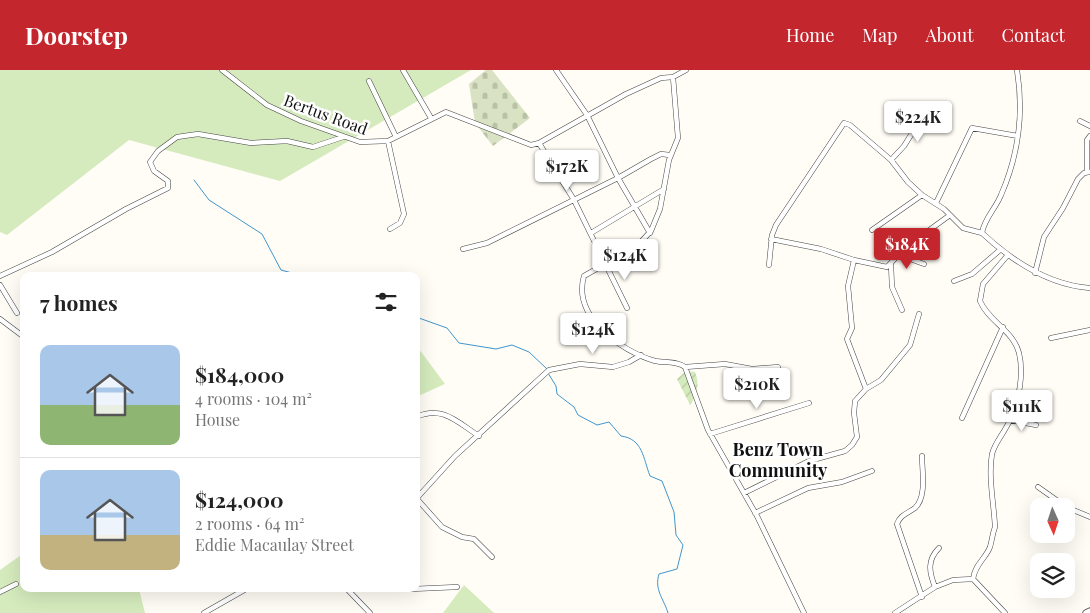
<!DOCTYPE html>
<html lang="en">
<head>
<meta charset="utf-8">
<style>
  body { margin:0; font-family:"Playfair Display",serif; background:#f2f2f2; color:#222; height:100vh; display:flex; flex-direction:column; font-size:19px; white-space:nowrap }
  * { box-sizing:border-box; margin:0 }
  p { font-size:16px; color:#767676 }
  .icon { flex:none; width:28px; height:28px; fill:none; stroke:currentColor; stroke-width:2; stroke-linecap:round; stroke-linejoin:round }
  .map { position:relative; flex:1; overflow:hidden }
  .sheet { position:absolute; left:20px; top:202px; width:400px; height:320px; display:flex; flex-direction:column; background:#fff; border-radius:10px; box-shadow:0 5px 20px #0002 }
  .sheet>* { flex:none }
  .needle { width:32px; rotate:177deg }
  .tools { position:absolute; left:1030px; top:428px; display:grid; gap:10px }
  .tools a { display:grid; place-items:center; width:45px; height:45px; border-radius:10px; background:#fff; box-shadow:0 5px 20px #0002; font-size:25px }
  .price { position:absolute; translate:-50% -42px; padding:0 11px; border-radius:5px; background:#fff; color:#222; font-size:16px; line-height:32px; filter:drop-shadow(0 1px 2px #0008) }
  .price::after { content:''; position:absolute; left:50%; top:30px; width:15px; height:11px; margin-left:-8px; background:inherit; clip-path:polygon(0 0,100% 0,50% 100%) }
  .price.selected { background:#c4262e; color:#fff }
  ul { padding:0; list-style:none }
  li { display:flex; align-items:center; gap:15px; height:125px; padding:0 20px }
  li+li { border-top:1px solid #e0e0e0 }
  li span { display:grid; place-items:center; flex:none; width:140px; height:100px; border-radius:10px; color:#555 }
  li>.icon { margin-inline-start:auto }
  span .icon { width:60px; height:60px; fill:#fffc; stroke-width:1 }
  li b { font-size:21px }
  h2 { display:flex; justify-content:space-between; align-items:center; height:60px; padding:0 20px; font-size:21px }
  header { display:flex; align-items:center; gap:30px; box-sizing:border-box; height:70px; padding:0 25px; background:#c4262e; color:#fff }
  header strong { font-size:24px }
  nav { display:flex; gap:28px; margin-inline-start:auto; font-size:18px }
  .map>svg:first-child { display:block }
</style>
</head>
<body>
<header>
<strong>Doorstep</strong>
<nav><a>Home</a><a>Map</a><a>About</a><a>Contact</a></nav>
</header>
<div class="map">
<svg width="1090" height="543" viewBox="0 0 1090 543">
  <defs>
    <pattern id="cemetery-stones" width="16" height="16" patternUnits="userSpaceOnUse" patternTransform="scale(1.25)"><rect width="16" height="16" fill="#d9e3c4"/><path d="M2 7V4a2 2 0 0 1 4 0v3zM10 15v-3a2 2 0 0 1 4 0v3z" fill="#b9c2a7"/></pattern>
    <pattern id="garden-furrows" width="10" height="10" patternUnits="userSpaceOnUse" patternTransform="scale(1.25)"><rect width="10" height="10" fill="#d5ebbd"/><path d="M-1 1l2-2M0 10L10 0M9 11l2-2" fill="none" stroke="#b6c8a1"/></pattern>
  </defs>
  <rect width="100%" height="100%" fill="#fffdf5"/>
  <path fill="#d5ebbd" d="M0 0H471L280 111 129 70 7 165 0 162Z
    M416 275 445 314 416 327Z
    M24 483V519H139L145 543H0V500Z
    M464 515 494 543H443Z"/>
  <path fill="url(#cemetery-stones)" d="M486 0H492L530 48 493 76 475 53 469 14Z"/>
  <path fill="url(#garden-furrows)" d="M686 301 695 302C700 314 697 325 690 335L677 309Z"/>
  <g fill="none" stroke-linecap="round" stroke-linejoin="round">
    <path stroke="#3f96cf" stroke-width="1" d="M194 110 209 130 262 164 281 200 303 206
      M416 247 447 258 459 273 496 279 512 275 529 282 547 299
      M548 303 556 316 557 324 574 337 578 345 597 355 609 352 621 366C643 369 643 388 650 406L662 411 674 442 676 465 683 475 677 499 659 504C654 520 664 529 668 543"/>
    <g stroke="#444" stroke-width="5.5">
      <path id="minor" d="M222 0 267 35 301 51 360 72 388 71 446 42 531 75 539 73 626 24 661 8 673 7 686 0
        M403 0 431 48
        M556 0 587 45 618 108 650 163
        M1017 0C1024 43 1018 86 1001 125 996 138 984 149 982 163 1012 191 1048 215 1090 218
        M673 7 678 68 669 90 660 139 651 161 637 176 584 206C572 247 621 281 655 291 665 293 677 291 685 297L708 360 757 446 804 543
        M369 11 396 67
        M1080 51 1090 56
        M388 71 404 144 400 153 390 159
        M539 73 574 130 627 238
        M891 90 904 76 926 41
        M1087 102V70L1090 66
        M936 133 972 58 1018 66
        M872 160 922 125
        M591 163 664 119
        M771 169 821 179 854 190 887 197 906 177 950 145
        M463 179 487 173 618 108 651 89 661 84 670 85
        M899 185 924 194
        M854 190 848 216 852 258 847 269 866 319
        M769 195 772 165 776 155 844 53 850 55 891 90 908 112 922 125 944 139 963 158 982 163
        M891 195 892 217 902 240
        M1035 203 1044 167 1063 138 1078 109 1084 103 1090 102
        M0 206 52 182 126 139 168 118V111L154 101 150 92 158 81 177 67 198 64 251 73 287 71 313 77 343 67
        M954 211 972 204 1000 180
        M0 215 17 243
        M0 249 24 267
        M1051 268 1090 260
        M685 297 725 294 752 299 778 297
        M416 347C443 335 457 352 479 366
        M962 348 1003 257
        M1010 350 1036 355
        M710 364 809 333
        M922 386C922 401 927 427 915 438 908 443 900 445 897 454L922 527
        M1038 417 1065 436
        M744 423 809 391 845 381 852 375 857 367 854 343 855 331 866 319 881 310 910 275 919 244
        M416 429 455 386 549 300 580 294 613 297 629 292 641 285
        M417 429 442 457 462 467 474 469 492 487
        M1066 437 1090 447
        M755 443 808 418 842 412 872 401
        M973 509C975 494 986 488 990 477 992 471 992 465 995 457 994 434 988 407 992 384 995 372 1005 362 1010 350 1019 332 1024 303 1019 283 1013 260 989 252 980 231L983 214 1007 186
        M935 517 953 510 973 509 1005 543
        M347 519 370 543
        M412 519 457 517
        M0 522 16 514
        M204 543 246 519
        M895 543 935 517C929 502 927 490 939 478"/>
    </g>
    <g stroke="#444" stroke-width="7">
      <path id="tertiary" d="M1086 543 1090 541"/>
    </g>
    <use href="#minor" stroke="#fff" stroke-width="4.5"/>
    <use href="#tertiary" stroke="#fff" stroke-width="5.5"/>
  </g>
  <g text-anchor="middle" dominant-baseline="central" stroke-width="5" stroke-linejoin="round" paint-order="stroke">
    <g font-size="16" fill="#111" stroke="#fff">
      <text transform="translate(326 44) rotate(20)">Bertus Road</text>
    </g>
    <g font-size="18" font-weight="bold" fill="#111" stroke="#fff">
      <text x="778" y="379">Benz Town<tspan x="778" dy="21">Community</tspan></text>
    </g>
  </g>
</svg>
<div class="tools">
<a><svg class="needle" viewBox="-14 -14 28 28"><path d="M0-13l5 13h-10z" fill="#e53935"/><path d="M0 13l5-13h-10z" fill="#767676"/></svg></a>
<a><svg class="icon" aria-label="layers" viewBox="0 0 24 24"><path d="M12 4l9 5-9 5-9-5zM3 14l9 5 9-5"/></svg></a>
</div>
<b class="price" style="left:918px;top:73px">$224K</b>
<b class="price" style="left:567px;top:122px">$172K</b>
<b class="price selected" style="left:907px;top:200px">$184K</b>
<b class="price" style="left:625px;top:211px">$124K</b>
<b class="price" style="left:593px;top:285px">$124K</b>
<b class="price" style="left:757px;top:340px">$210K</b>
<b class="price" style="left:1022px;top:362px">$111K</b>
<section class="sheet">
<h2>7 homes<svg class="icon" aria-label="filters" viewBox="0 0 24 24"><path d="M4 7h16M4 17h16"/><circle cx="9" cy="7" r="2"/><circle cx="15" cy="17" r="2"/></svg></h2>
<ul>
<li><span style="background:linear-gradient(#a9c7e8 60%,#8fb573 0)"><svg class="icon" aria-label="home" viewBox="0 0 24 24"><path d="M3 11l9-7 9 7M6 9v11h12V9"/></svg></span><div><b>$184,000</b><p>4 rooms · 104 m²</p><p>House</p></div></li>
<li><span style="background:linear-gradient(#a9c7e8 65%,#c2b280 0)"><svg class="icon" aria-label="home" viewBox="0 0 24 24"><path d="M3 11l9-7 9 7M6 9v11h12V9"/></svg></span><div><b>$124,000</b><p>2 rooms · 64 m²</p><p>Eddie Macaulay Street</p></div></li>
</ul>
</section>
</div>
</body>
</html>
